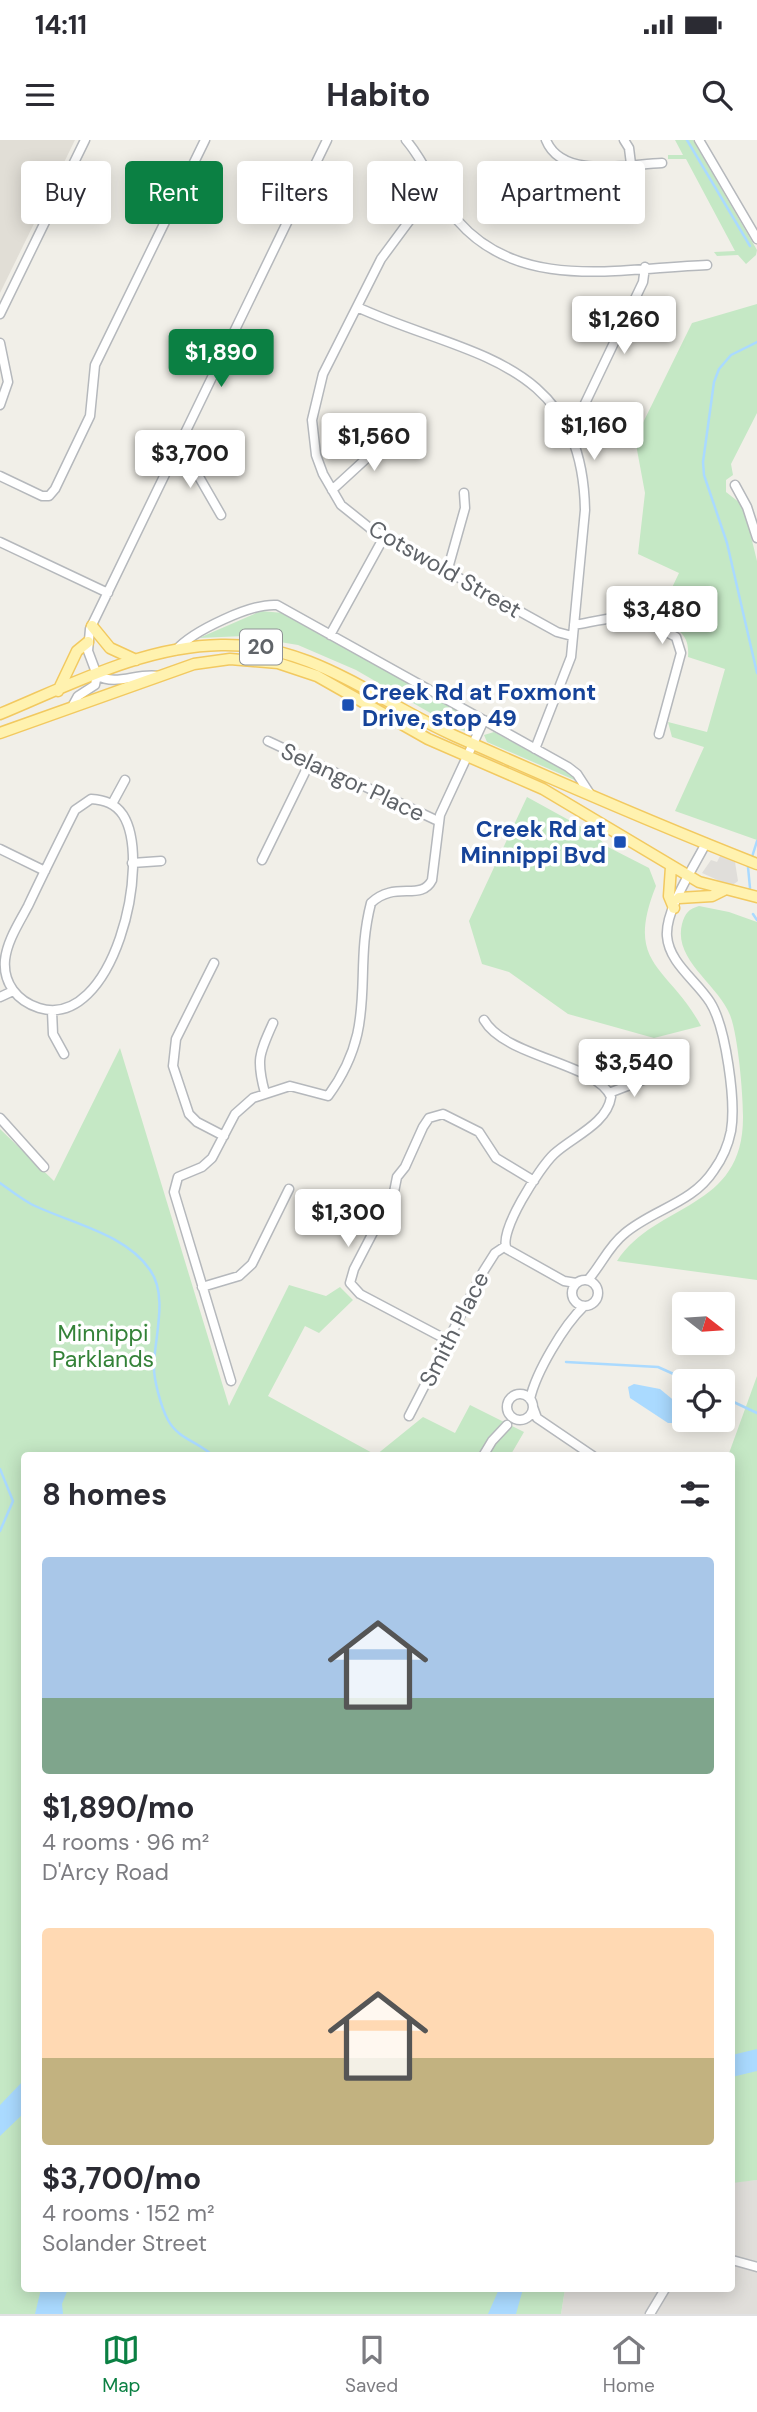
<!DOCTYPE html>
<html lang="en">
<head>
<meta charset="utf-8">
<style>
  body { margin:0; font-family:"DM Sans",sans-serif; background:#f2f2f3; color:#2b2b33; height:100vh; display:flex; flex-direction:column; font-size:26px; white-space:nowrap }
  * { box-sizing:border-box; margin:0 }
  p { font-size:23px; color:#7c7c81 }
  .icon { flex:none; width:38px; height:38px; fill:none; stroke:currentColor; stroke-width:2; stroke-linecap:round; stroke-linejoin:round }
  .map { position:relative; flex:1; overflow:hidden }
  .details { position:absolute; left:21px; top:1312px; width:714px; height:840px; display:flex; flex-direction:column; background:#fff; border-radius:7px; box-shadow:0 4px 18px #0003 }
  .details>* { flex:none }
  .banner { position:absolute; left:21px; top:21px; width:716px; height:63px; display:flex; gap:14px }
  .needle { width:46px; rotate:107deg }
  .controls { position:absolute; left:672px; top:1152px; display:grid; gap:14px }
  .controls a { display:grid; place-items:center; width:63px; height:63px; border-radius:7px; background:#fff; box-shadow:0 4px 18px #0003; font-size:35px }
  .price { position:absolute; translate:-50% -60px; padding:0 16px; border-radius:7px; background:#fff; color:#222; font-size:23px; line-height:46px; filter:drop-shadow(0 2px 4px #0008) }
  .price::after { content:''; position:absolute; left:50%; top:42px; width:21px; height:16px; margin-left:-10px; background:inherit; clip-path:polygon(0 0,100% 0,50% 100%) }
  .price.current { background:#0b8043; color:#fff }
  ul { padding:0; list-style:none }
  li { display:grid; align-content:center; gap:14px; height:371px; padding:0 21px }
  li span { display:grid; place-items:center; height:217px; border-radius:7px; color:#555 }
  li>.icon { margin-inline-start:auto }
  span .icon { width:126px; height:126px; fill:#fffc; stroke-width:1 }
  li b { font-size:30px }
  h2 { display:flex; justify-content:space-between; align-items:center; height:84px; padding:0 21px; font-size:30px }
  .tag { padding:0 24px; border-radius:7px; background:#fff; box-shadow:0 4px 18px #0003; font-size:24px; line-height:63px }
  .tag.current { background:#0b8043; color:#fff }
  .status { display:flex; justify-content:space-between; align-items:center; height:49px; padding:0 35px; background:#fff; direction:ltr }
  .status svg { height:19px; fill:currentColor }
  header { display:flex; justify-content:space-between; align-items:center; height:91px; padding:0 21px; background:#fff; font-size:32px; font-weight:700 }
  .dock { display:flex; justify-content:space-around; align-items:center; height:98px; border-top:2px solid #e1e1e2; background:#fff; font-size:19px; color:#7c7c81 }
  .dock a { display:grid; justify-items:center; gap:4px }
  .dock .current { color:#0b8043 }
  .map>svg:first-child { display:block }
</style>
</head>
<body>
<div class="status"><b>14:11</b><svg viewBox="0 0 49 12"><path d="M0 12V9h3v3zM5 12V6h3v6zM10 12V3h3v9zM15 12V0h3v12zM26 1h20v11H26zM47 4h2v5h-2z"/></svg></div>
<header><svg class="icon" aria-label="menu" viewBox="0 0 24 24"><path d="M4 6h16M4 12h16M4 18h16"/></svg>Habito<svg class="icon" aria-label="search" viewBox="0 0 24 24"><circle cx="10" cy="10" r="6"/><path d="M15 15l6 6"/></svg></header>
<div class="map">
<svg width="757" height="2174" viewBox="0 0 757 2174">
  <rect width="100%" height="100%" fill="#f1efe8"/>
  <path fill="#e0deda" d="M720 716 735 722 738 741 731 746 702 733 711 720 717 722Z
    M757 2040V2174H561L565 2149H732V2042Z"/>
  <path fill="#e1ded6" d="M0 0H75L0 153Z"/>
  <path fill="#c5e8c5" d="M675 0H693L757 110 756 115 746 124 738 115 717 116 714 112 735 111 686 19H668V15H683Z
    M757 164V273L731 324 733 335 726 340V352L740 363 746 376 757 421V700L675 671 704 607 672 597 668 582 707 592 725 529 688 517C690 493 677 488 657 479L679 433 638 414 645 353 635 299 692 183Z
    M261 471 283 473 472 579 473 585 465 591 458 589 356 530 298 505 244 496 199 498Z
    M494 592 569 633 577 641 487 602 484 595Z
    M527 657 596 695 606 706 649 728 656 746C624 826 668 825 701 886L654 898 568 874 509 832 482 824 469 781Z
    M699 766 729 772 757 782V1140L617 1121C657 1061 744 1071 743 976 743 953 738 895 730 875 718 844 673 820 682 784 685 773 689 769 699 766Z
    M120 908 229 1266 289 1145 326 1156 340 1147 353 1160 319 1193 305 1186 268 1256 376 1315 423 1277 455 1293 470 1265 524 1292 510 1316H24V2149H565L561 2174H0V989L54 1041Z
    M757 1236V2040L732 2043V1316H728Z"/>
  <path fill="#aadaff" d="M634 1244 660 1249 677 1263 673 1283H668L630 1258 628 1247Z
    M757 1909V1931L732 1937V1915Z
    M24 1940V1973L0 1996V1965Z
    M41 2149H68L62 2164 63 2174H35Z
    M499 2149H523L516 2174H488Z"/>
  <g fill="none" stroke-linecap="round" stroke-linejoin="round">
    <path stroke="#aadaff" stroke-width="2.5" d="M687 0 750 106
      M757 202 731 215 719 229 714 242 703 322 704 335 727 403 757 533
      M752 717 757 701
      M748 727 750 748
      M753 774 757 780
      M0 1043C10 1050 20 1058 31 1064 69 1083 125 1093 150 1130 168 1155 155 1196 154 1224 153 1238 161 1267 168 1280 178 1299 199 1302 213 1316
      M566 1222 658 1227 689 1241
      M723 1257 757 1273
      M0 1329 13 1361 0 1391"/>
    <g stroke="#b5b8bc" stroke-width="11">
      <path id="minor" d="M406 0C427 24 437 57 458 81 521 153 622 128 707 125
        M546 0C562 40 628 24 662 23
        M624 0 629 8 631 24
        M699 0 757 99
        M435 46 381 119 323 234 312 280 316 315 323 334 341 365 371 389 557 492 572 496
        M357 167C466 217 582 217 585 370L571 517 535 609
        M0 174 85 0
        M0 203 8 242 0 265
        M566 288 579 276 643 142 645 127
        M177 308 187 316 221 375
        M0 336 42 356H49L55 349 90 276 95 225 205 0
        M735 345 747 367 757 398
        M332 350 393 294
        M0 402 108 453
        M447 432 465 368 464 353
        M574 485C628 475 627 471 676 497L681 513 659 594
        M330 495 384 397
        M176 510C193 491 251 463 277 465L568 627 577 634 590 654
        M97 535 88 511 90 489 327 0
        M97 535C116 547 137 532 159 536
        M72 567 78 556 95 545 97 535
        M268 601 438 681
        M91 659C104 660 115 663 123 675 153 722 113 891 39 868 17 861 3 843 5 820 7 801 19 783 28 766 43 734 59 702 75 670Z
        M112 664 125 640
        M0 709 45 731
        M262 720 310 622
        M132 723 161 721
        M214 823 176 899 173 926 189 974 197 982 224 996
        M0 857 13 851
        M52 871 53 894 64 914
        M484 880C506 918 597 923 611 957 607 984 572 997 554 1014 540 1027 497 1093 507 1109L564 1141 576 1143
        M265 953C256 920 259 914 273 883
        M609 953 648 938
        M0 978 44 1027
        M572 1153a13 13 0 1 1 26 0a13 13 0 1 1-26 0Z
        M588 1140C601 1125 609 1106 624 1094 653 1069 692 1064 714 1030 722 1019 728 1006 731 991 736 962 726 887 710 862 696 840 669 823 667 796 665 770 694 727 706 703
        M202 1147 239 1136 252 1124 289 1049
        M449 1201 360 1154 350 1143 354 1129 394 1052 397 1037 405 1027 423 987 429 978 443 974 479 992 496 1018 534 1041
        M231 1241 174 1052 178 1037 202 1027 212 1018 235 974 253 958 290 946 328 956C380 885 352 836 371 763 395 740 421 762 432 740L440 675 484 580
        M507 1267a13 13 0 1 1 26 0a13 13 0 1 1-26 0Z
        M530 1259C536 1232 564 1185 584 1166
        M533 1267 537 1278 593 1316
        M409 1276 483 1132 495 1113 504 1107
        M483 1316 492 1301 507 1285
        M732 2120 757 2127
        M650 2174 665 2149"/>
    </g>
    <g stroke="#f2c960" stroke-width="13">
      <path id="major" d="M92 486 110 508 136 520
        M58 551 77 511 88 502
        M0 574C70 545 144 506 221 505 312 503 376 561 455 596 554 640 655 684 757 724
        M0 593 194 524 230 519 278 523 317 536 428 599 543 649 699 742 757 757
        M671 727 669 756 674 768
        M679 758 712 756 724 750"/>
    </g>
    <use href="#minor" stroke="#fff" stroke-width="8"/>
    <use href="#major" stroke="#fff2af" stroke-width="10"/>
  </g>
  <g fill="#1a4fb4" stroke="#fff" stroke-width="2.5">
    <rect x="341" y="558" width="14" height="14" rx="3.5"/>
    <rect x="613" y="695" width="14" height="14" rx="3.5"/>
  </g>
  <g text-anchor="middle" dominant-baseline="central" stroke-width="7" stroke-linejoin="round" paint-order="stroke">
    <rect fill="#fff" stroke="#8f9295" stroke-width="2" x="240" y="489.5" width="42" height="35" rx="5"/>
    <g font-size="21" font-weight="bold" fill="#5f6368">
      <text x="261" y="507">20</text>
    </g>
    <g font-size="23" fill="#5f6368" stroke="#fff">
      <text transform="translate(445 429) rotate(30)">Cotswold Street</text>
      <text transform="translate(353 642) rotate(25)">Selangor Place</text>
      <text transform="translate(454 1189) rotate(-63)">Smith Place</text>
    </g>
    <g font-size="23" font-weight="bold" fill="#164399" stroke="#fff" text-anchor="start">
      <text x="362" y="552">Creek Rd at Foxmont<tspan x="362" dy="26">Drive, stop 49</tspan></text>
      <text x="606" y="689" text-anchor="end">Creek Rd at<tspan x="606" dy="26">Minnippi Bvd</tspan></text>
    </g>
    <g font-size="23" fill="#348238" stroke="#fff">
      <text x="103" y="1193">Minnippi<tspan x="103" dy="26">Parklands</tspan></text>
    </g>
  </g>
</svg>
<div class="controls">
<a><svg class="needle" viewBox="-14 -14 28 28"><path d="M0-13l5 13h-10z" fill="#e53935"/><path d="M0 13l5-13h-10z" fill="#7c7c81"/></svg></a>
<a><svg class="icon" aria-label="locate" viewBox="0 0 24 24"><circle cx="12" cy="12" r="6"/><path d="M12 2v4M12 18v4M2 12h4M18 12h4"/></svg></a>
</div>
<b class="price" style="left:624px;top:216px">$1,260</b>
<b class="price current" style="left:221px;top:249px">$1,890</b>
<b class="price" style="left:594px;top:322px">$1,160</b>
<b class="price" style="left:374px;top:333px">$1,560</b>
<b class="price" style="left:190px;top:350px">$3,700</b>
<b class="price" style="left:662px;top:506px">$3,480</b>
<b class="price" style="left:634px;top:959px">$3,540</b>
<b class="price" style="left:348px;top:1109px">$1,300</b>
<div class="banner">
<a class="tag">Buy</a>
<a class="tag current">Rent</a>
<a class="tag">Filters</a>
<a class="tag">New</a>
<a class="tag">Apartment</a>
</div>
<section class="details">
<h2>8 homes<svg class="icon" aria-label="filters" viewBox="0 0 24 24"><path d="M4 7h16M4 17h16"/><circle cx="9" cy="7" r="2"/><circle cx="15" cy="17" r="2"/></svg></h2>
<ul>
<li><span style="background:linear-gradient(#a9c7e8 65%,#7fa58c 0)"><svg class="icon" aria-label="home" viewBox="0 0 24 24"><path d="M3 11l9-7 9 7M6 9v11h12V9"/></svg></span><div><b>$1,890/mo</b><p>4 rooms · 96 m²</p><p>D'Arcy Road</p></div></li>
<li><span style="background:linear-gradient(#ffd9b3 60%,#c2b280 0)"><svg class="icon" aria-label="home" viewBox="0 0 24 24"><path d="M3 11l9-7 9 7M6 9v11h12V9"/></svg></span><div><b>$3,700/mo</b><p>4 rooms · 152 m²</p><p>Solander Street</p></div></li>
</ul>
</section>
</div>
<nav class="dock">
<a class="current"><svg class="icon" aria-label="map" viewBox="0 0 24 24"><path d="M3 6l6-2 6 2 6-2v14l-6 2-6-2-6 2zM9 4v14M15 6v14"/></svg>Map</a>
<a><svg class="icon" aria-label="saved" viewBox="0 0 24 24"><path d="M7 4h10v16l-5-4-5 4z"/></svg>Saved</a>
<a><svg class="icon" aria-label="home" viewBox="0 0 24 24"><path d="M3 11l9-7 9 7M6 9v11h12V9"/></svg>Home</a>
</nav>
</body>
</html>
